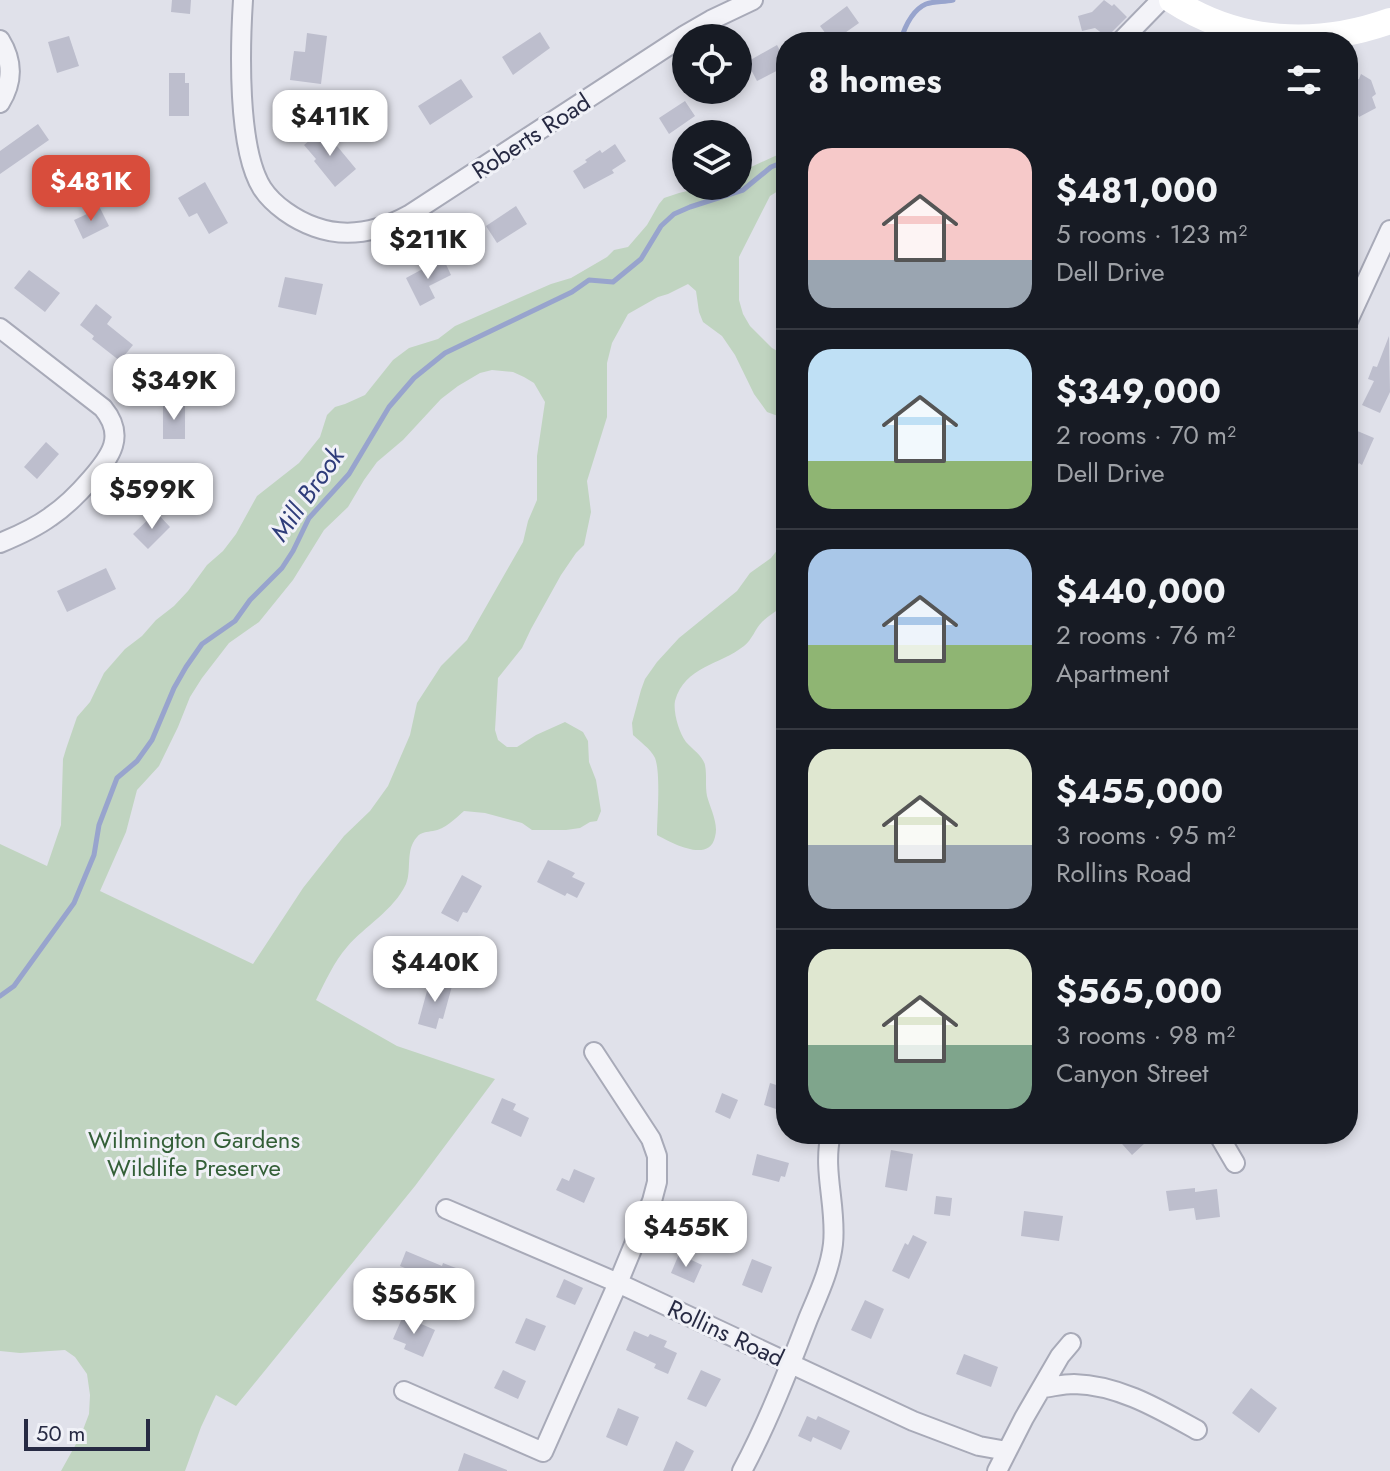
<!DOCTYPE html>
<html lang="en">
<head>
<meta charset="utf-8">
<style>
  body { margin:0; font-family:Jost,sans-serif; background:#242831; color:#f1f3f6; height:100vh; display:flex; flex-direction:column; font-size:30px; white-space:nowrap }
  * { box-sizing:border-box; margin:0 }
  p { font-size:26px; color:#9ea1a6 }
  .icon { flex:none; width:44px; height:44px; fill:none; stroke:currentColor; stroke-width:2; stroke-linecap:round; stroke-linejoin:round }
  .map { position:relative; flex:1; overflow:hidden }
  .side { position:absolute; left:776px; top:32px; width:582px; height:1112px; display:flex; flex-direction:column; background:#171b24; border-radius:32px; box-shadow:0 4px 12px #0003 }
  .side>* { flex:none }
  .tools { position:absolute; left:672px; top:24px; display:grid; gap:16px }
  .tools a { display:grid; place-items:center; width:80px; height:80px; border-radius:50%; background:#171b24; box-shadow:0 4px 12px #0003; font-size:40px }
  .scale { position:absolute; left:24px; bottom:20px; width:126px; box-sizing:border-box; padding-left:8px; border:4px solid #272a43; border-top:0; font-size:22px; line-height:28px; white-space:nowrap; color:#272a43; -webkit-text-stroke:6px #f0f1f7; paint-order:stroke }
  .price { position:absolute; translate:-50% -68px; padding:0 18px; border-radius:16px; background:#fff; color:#222; font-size:26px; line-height:52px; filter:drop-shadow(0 2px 4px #0008) }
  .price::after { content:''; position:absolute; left:50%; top:48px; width:24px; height:18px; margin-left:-12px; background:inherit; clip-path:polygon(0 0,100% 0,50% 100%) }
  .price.active { background:#d84d3c; color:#fff }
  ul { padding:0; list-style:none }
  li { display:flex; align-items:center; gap:24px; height:200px; padding:0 32px }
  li+li { border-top:2px solid #363941 }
  li span { display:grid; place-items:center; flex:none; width:224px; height:160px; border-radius:24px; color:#555 }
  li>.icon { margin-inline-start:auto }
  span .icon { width:96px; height:96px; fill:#fffc; stroke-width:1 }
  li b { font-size:34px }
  h2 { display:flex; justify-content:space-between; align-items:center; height:96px; padding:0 32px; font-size:34px }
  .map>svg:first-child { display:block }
</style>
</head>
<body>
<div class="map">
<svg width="1390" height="1471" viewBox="0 0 1390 1471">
  <rect width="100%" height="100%" fill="#e0e1ea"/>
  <path fill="#c0d4c0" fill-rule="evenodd" d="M786 151V186L770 196 739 257V300L743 314 750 326 772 348 786 356V419L767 412 754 394 735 355 722 336 703 322 699 312 696 291 688 284 668 294 658 297 628 314 612 343 607 363V417L587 481 591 512 584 545 576 553 561 575 531 629 522 648 498 678 495 730 498 740 507 747H517L536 735 565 722 583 732 588 741 589 762 596 780 601 811 597 821 590 822 580 828 566 830H532L522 823 485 813 464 811C455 819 445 829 433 831 427 832 421 832 417 837 405 850 412 870 406 884 394 910 365 926 347 947 334 962 325 982 316 1000L397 1046 495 1079 415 1186 236 1406 216 1395 201 1427 185 1471H61L81 1435 89 1414 90 1395 87 1374 75 1357 65 1350 20 1353 0 1351V844L47 866 61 825 63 759 66 749 77 717 90 702 104 673 125 649 142 636 156 620 174 606 188 591 207 565 223 551 236 534 257 496 299 463 320 437 327 415 335 407 345 404 365 395 393 360 409 348 438 339 455 326 551 284 571 278 607 257 614 250 628 247 647 225 659 204 664 198 679 193 708 186H738V173ZM492 370 513 372 524 377 534 383 545 402 537 456V500L528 521 523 542 467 640 441 666 417 703 410 735 388 786 370 811 344 836 303 888 253 964 100 891 126 832 137 790 159 766 178 727 190 697 202 678 229 643 259 622 293 580 324 530 348 507 364 480 377 462 403 440 441 399 458 386 480 373Z
    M786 539V603C779 610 769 615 762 622 755 629 752 640 744 646 720 665 685 666 675 701 673 712 679 733 686 742 692 749 703 756 705 765 707 775 705 786 707 796 710 808 719 824 715 837 709 864 670 842 657 835 657 817 661 774 655 758 651 749 639 741 633 735L632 723 641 690 645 679 657 662 679 638 737 591 750 573 771 558Z"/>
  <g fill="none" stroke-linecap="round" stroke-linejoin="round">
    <path stroke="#98a4cd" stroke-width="5" d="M900 42C904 29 912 10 926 4 934 1 944 2 953 0
      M0 996 14 986 74 903 94 855 99 825 117 778 137 761 152 740 174 688 186 667 202 644 235 621 250 600 282 568 293 551 309 518 349 474 389 407 414 378 445 353 572 292 589 280 613 282 641 259 661 226 674 214 690 207 743 190 771 167 786 161"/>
  </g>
  <path fill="#bdbecd" d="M172 0H191L190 14 171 12Z
    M1104 0 1112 6 1114 4 1127 17 1107 37 1095 28 1082 31 1078 16 1092 12Z
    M847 6 859 23 832 42 820 26Z
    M540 32 550 48 513 75 502 57Z
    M307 33 327 36 321 84 290 80 294 51 305 52Z
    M69 36 79 66 57 73 48 42Z
    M777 45 786 62V66L757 81 747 62Z
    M169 73H185V83H189V116H169Z
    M1361 74 1371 80 1376 94 1372 97 1376 108 1359 117 1356 110 1348 113V82L1359 79Z
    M461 79 473 97 430 125 418 106Z
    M685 101 695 116 669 134 659 118Z
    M38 124 49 140 0 174V151Z
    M323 129 356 169 335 187 314 161 316 159 304 145Z
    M615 144 626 161 612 170 614 173 584 189 573 171 587 162 585 160 600 150 602 153Z
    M205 182 228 223 209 234 197 213 189 217 178 198Z
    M516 206 527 224 497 243 486 226Z
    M100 208 109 226 83 239 74 220Z
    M443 258 451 275 429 286 435 298 420 306 406 278Z
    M29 270 60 293 45 312 14 288Z
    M285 277 323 284 316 315 278 307Z
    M96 304 112 317 107 324 133 345 120 361 92 339 94 336 80 325Z
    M1389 336 1390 392 1380 413 1362 405 1374 381 1368 379 1373 366 1377 367Z
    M163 405H185V439H163Z
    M1355 430 1374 438 1362 465 1359 463 1348 483V446Z
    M46 442 59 454 37 479 24 467Z
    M156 512 170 527 148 549 133 534Z
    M106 568 116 589 67 612 57 591Z
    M548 860 575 873 572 877 585 883 577 898 567 893 565 896 537 882Z
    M462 875 482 886 467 913 463 912 458 922 441 913Z
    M430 980 452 986 443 1019 439 1018 436 1029 418 1024Z
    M770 1083 786 1088V1097L782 1111 764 1105Z
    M722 1093 738 1100 730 1119 715 1112Z
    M502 1098 516 1104 513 1110 529 1118 521 1137 491 1123Z
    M1113 1134H1136L1145 1143 1132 1155Z
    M891 1150 913 1154 907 1191 885 1187Z
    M757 1154 789 1163 785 1177 781 1176 779 1182 752 1175Z
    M574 1169 595 1178 584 1203 556 1190 562 1178 569 1181Z
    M1195 1188V1192L1217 1189 1220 1217 1196 1220 1194 1208 1169 1211 1166 1191Z
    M936 1196 952 1198 950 1216 934 1214Z
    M1024 1211 1063 1216 1059 1241 1021 1236Z
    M913 1235 927 1242 909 1279 892 1271 905 1243 908 1245Z
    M406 1251 442 1266 443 1263 461 1270 454 1288 400 1266Z
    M679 1254 702 1265 694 1283 671 1273Z
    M752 1259 772 1267 762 1293 742 1285Z
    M564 1279 583 1288 575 1305 556 1297Z
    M865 1300 884 1309 871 1339 851 1330Z
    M403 1316 435 1330 423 1357 404 1349 406 1344 393 1339Z
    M526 1318 546 1326 535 1351 515 1343Z
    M634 1331 648 1337 650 1334 667 1341 664 1347 677 1353 668 1374 654 1368 656 1364 626 1350Z
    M964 1354 998 1367 991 1387 956 1374Z
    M503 1370 526 1381 518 1399 494 1388Z
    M701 1370 721 1379 706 1407 687 1399Z
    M1251 1388 1277 1408 1259 1433 1232 1413Z
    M618 1408 639 1417 627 1446 606 1437Z
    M807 1416 816 1420 818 1416 850 1431 841 1450 813 1437 811 1442 798 1436Z
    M676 1441 694 1451 684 1471H663Z
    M464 1453 507 1470V1471H458Z"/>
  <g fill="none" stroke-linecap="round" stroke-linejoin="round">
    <g stroke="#a8aab8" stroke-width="22">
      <path id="street" d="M243 0C240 47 237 148 262 188 273 205 295 220 315 227 348 239 380 231 409 215L685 35 711 20 753 0
        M0 40C13 61 13 82 0 103
        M1120 42 1161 0
        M1348 321 1390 230
        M0 328 103 408C126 436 111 456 91 479 79 493 65 507 50 517 35 528 17 536 0 543
        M1218 1134 1235 1163
        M446 1209 618 1283 913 1421 979 1446 1007 1451
        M1042 1388C1052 1387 1063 1384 1074 1384 1119 1385 1159 1409 1197 1430
        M404 1391 543 1452 618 1283 652 1201 657 1182V1156L651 1139 594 1052
        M742 1471C768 1422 788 1371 808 1319 818 1295 830 1270 833 1244 837 1207 822 1170 831 1134
        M997 1471 1024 1418 1060 1356 1071 1343"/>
    </g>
    <use href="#street" stroke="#f3f3f8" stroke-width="18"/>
    <path stroke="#fff" stroke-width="26" d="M1172 0C1239 44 1317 47 1390 21"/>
  </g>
  <g text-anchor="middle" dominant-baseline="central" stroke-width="6" stroke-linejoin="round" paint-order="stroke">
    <g font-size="24" fill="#272a43" stroke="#f0f1f7">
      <text transform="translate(531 136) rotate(-33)">Roberts Road</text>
      <text transform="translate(726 1333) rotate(25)">Rollins Road</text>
    </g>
    <g font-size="24" fill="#335f37" stroke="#f0f1f7">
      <text x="194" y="1139">Wilmington Gardens<tspan x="194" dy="28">Wildlife Preserve</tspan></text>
    </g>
    <g font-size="26" font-style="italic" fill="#2e3c7a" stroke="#f0f1f7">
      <text transform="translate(307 494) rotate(-55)">Mill Brook</text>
    </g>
  </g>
</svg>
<div class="tools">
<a><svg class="icon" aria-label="locate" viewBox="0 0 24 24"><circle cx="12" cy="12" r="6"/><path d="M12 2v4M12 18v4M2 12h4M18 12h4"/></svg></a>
<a><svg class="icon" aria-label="layers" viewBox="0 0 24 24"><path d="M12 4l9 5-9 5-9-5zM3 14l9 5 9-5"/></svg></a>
</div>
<div class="scale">50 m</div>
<b class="price" style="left:330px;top:158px">$411K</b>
<b class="price active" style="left:91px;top:223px">$481K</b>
<b class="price" style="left:428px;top:281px">$211K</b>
<b class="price" style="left:174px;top:422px">$349K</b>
<b class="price" style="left:152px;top:531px">$599K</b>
<b class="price" style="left:435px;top:1004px">$440K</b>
<b class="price" style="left:686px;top:1269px">$455K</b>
<b class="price" style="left:414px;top:1336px">$565K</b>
<section class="side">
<h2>8 homes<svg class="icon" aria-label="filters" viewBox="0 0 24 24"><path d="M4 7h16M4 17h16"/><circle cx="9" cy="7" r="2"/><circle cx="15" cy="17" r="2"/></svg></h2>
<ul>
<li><span style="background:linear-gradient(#f6c9c9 70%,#9aa5b1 0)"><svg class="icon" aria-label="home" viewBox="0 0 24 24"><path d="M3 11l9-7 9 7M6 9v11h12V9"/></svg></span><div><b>$481,000</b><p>5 rooms · 123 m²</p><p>Dell Drive</p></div></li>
<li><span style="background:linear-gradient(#bfe0f5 70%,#8fb573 0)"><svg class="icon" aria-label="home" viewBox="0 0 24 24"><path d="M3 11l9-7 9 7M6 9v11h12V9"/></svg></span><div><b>$349,000</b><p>2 rooms · 70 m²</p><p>Dell Drive</p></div></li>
<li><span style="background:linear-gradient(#a9c7e8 60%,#8fb573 0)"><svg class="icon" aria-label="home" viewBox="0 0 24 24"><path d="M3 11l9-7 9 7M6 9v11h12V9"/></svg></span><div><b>$440,000</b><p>2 rooms · 76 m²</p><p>Apartment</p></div></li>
<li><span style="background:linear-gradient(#dfe7d0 60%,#9aa5b1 0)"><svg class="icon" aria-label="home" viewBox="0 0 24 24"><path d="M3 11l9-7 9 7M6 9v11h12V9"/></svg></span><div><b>$455,000</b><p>3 rooms · 95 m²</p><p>Rollins Road</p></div></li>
<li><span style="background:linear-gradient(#dfe7d0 60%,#7fa58c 0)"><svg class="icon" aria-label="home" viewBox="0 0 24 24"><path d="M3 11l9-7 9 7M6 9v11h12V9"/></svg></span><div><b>$565,000</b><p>3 rooms · 98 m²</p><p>Canyon Street</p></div></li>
</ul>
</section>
</div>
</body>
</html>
